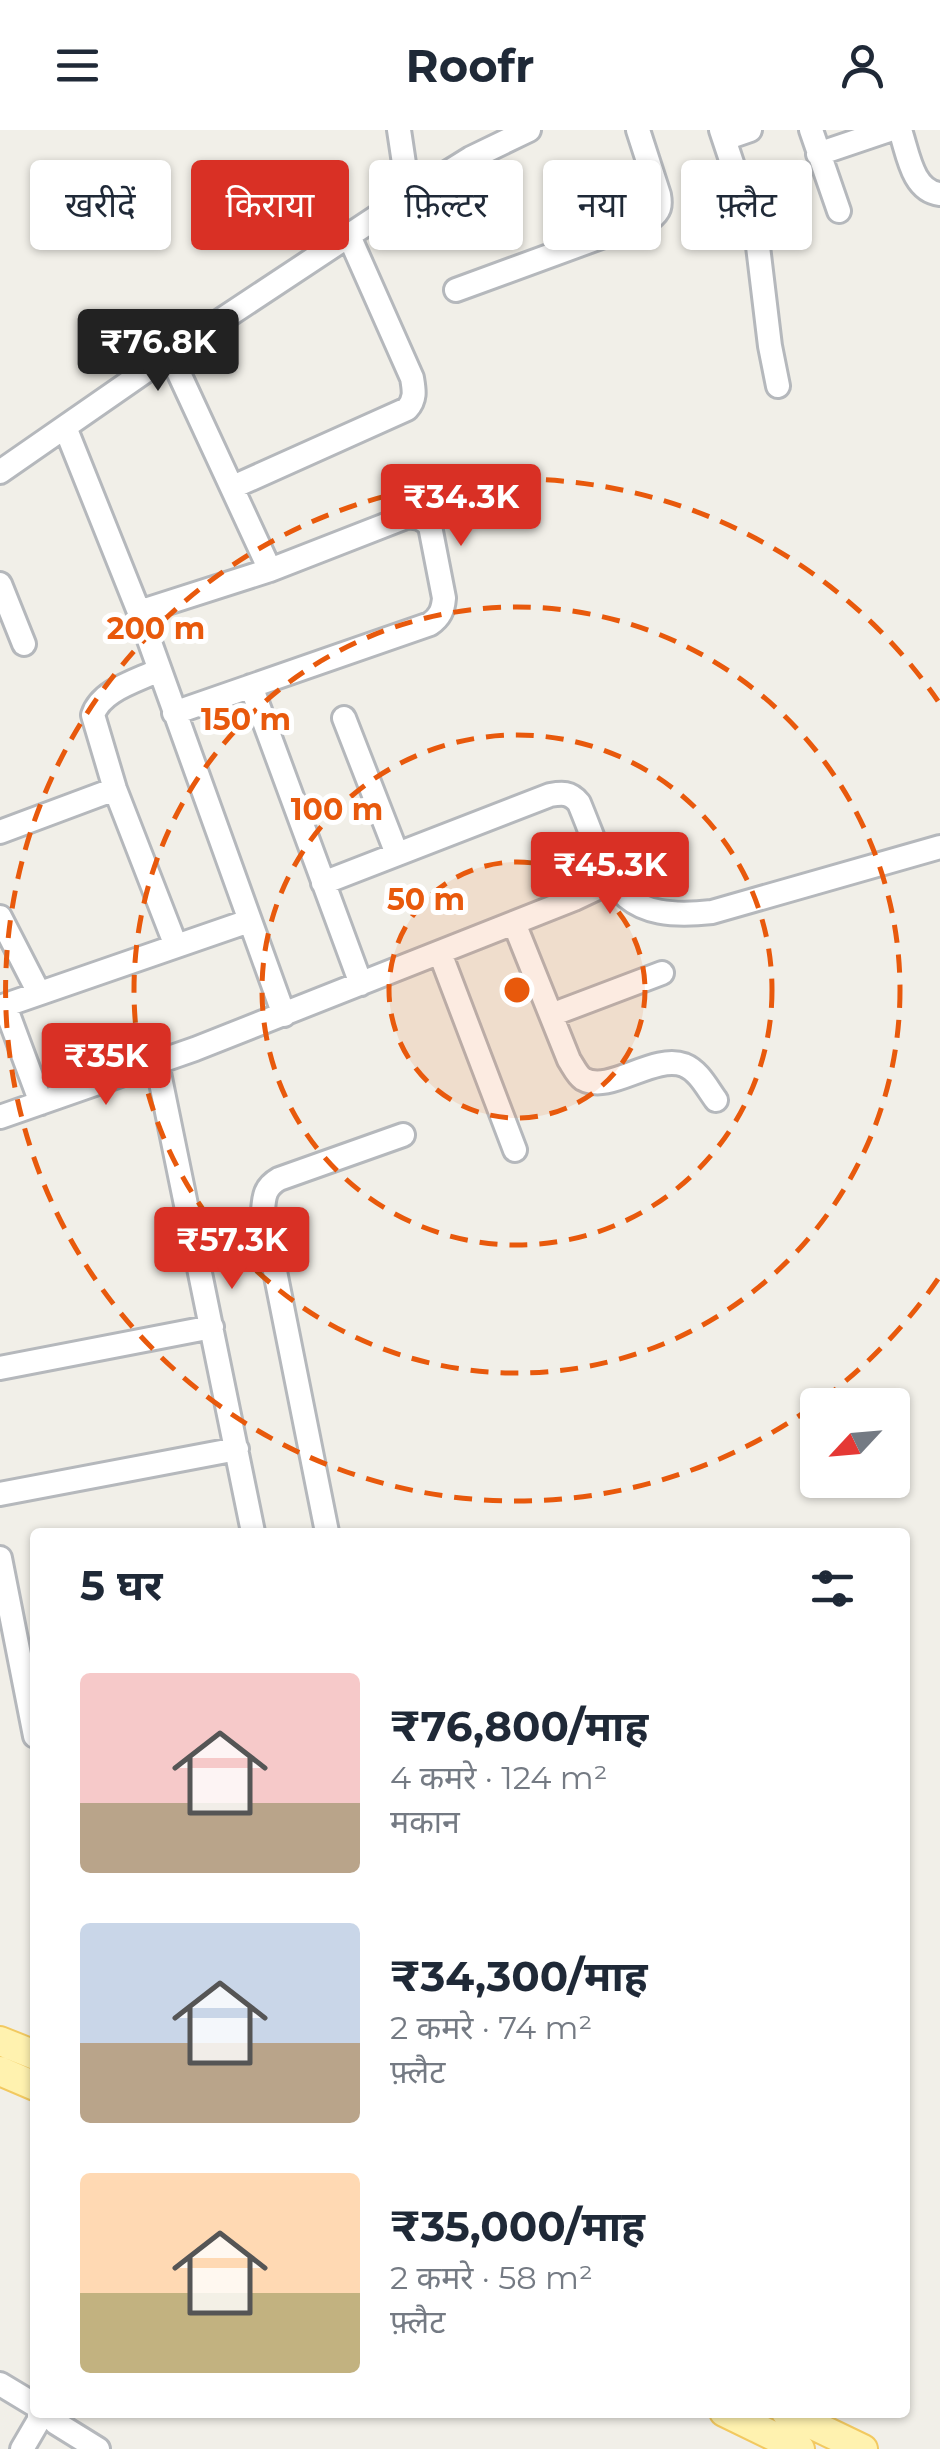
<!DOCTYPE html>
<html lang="hi">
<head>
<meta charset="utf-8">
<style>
  body { margin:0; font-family:Montserrat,"Noto Sans Devanagari",sans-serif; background:#f2f2f3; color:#1f2937; height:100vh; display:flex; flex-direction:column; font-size:38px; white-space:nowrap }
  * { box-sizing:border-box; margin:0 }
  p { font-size:32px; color:#747a83 }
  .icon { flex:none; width:55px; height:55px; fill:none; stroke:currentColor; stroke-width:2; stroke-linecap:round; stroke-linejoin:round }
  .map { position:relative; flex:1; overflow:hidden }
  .details { position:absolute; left:30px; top:1398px; width:880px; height:890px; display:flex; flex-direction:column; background:#fff; border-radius:10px; box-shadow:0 2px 8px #0004 }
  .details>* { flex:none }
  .guide { position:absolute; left:30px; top:30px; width:880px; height:90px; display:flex; gap:20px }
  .needle { width:65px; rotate:244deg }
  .buttons { position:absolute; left:800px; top:1258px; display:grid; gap:20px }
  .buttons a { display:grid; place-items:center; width:110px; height:110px; border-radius:10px; background:#fff; box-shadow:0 2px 8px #0004; font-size:50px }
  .price { position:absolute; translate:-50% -85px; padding:0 22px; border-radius:10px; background:#d93025; color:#fff; font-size:32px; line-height:65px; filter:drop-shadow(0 2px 5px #0008) }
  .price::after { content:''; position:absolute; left:50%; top:60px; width:30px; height:22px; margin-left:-15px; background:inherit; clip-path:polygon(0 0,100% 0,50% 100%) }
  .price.current { background:#222; color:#fff }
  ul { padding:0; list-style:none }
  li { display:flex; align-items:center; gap:30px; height:250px; padding:0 50px }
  li span { display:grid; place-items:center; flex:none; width:280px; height:200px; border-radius:10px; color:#555 }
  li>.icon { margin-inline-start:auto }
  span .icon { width:120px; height:120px; fill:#fffc; stroke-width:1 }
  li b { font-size:42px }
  h2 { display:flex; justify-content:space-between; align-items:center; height:120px; padding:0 50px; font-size:42px }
  .chip { padding:0 35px; border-radius:10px; background:#fff; box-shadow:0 2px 8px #0004; font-size:35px; line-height:90px }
  .chip.current { background:#d93025; color:#fff }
  header { display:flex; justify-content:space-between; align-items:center; height:130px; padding:0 50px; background:#fff; font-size:45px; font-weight:700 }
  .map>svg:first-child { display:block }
</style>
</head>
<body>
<header><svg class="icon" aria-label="menu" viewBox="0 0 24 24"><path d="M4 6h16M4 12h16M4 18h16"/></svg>Roofr<svg class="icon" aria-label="person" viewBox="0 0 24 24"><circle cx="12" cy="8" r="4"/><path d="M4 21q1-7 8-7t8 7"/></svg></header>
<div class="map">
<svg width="940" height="2319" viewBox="0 0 940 2319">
  <rect width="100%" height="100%" fill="#f1efe8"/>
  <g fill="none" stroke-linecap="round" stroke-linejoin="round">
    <g stroke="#b5b8bc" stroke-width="28">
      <path id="minor" d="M399 0 409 67
        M721 0 757 108 770 216 778 256
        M811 0 839 81
        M900 0C908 23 912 61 940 64
        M724 9 750 0
        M818 24 889 0
        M456 160 650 89C660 81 661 76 659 65L638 0
        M170 224 270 440
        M65 297 139 482 284 885
        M0 342 170 224 392 77 471 28 529 0
        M233 357 407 279C416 269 414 260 412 248L349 106
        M0 454 24 514
        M139 482 270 440 406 387C416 386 423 388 430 396L444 468C443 480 440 487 430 494L174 583
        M159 540C137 551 101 560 93 585L115 659 176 816
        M251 556 361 854
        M344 588 397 724
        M0 702 115 659
        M323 753 550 665C562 663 570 662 579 673 611 750 613 793 712 782L940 717
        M0 787 39 863
        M514 793 569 930C573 936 577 945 583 949 610 964 653 924 684 935 699 941 707 958 716 970
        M440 823 515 1020
        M5 876 41 973
        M0 877 249 791
        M551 885 662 843
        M157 933 253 1402
        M0 987 195 919 574 769 612 751
        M0 1238 212 1197
        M0 1364 237 1319
        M327 1402 263 1081C264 1066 265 1057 279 1049L403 1005
        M0 1428 35 1606
        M0 2254 35 2275
        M56 2293 98 2319
        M22 2319 39 2290V2282"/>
    </g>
    <g stroke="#f2c960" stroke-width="32">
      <path id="major" d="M0 1911 35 1925
        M0 1941 35 1956
        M724 2282 800 2319
        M786 2282 863 2319"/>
    </g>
    <use href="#minor" stroke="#fff" stroke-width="22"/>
    <use href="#major" stroke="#fff2af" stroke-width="28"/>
  </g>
  <circle cx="517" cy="860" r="128" fill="#e8590c" fill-opacity=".12"/>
  <g fill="none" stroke="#e8590c" stroke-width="5" stroke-dasharray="18 12">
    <circle cx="517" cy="860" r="128"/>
    <circle cx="517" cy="860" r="255"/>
    <circle cx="517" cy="860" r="383"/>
    <path d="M938 1149A511 511 0 1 1 938 571"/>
  </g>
  <circle cx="517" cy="860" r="15" fill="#e8590c" stroke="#fff" stroke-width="5"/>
  <g font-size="30" text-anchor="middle" font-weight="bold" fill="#e8590c" stroke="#fff" stroke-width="10" stroke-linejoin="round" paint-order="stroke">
    <text x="156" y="509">200 m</text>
    <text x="246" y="600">150 m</text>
    <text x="337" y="690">100 m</text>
    <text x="426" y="780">50 m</text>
  </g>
</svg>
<div class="buttons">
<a><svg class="needle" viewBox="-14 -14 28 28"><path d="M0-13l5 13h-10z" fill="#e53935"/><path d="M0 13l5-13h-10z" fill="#747a83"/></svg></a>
</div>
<b class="price current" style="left:158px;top:264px">₹76.8K</b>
<b class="price" style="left:461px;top:419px">₹34.3K</b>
<b class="price" style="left:610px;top:787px">₹45.3K</b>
<b class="price" style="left:106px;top:978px">₹35K</b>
<b class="price" style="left:232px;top:1162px">₹57.3K</b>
<div class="guide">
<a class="chip">खरीदें</a>
<a class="chip current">किराया</a>
<a class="chip">फ़िल्टर</a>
<a class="chip">नया</a>
<a class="chip">फ़्लैट</a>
</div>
<section class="details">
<h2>5 घर<svg class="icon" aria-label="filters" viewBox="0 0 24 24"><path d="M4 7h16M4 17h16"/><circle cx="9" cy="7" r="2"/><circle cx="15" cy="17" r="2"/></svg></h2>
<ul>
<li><span style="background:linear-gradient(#f6c9c9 65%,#b9a48a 0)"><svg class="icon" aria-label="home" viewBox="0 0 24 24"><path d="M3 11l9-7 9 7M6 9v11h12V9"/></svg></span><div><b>₹76,800/माह</b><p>4 कमरे · 124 m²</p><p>मकान</p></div></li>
<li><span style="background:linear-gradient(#c9d6e8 60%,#b9a48a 0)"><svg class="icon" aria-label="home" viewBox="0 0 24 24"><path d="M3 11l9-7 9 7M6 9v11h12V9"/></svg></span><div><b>₹34,300/माह</b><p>2 कमरे · 74 m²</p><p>फ़्लैट</p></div></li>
<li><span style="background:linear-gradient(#ffd9b3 60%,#c2b280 0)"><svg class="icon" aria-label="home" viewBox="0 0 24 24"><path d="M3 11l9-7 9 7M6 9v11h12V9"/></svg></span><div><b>₹35,000/माह</b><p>2 कमरे · 58 m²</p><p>फ़्लैट</p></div></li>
</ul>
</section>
</div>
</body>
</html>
